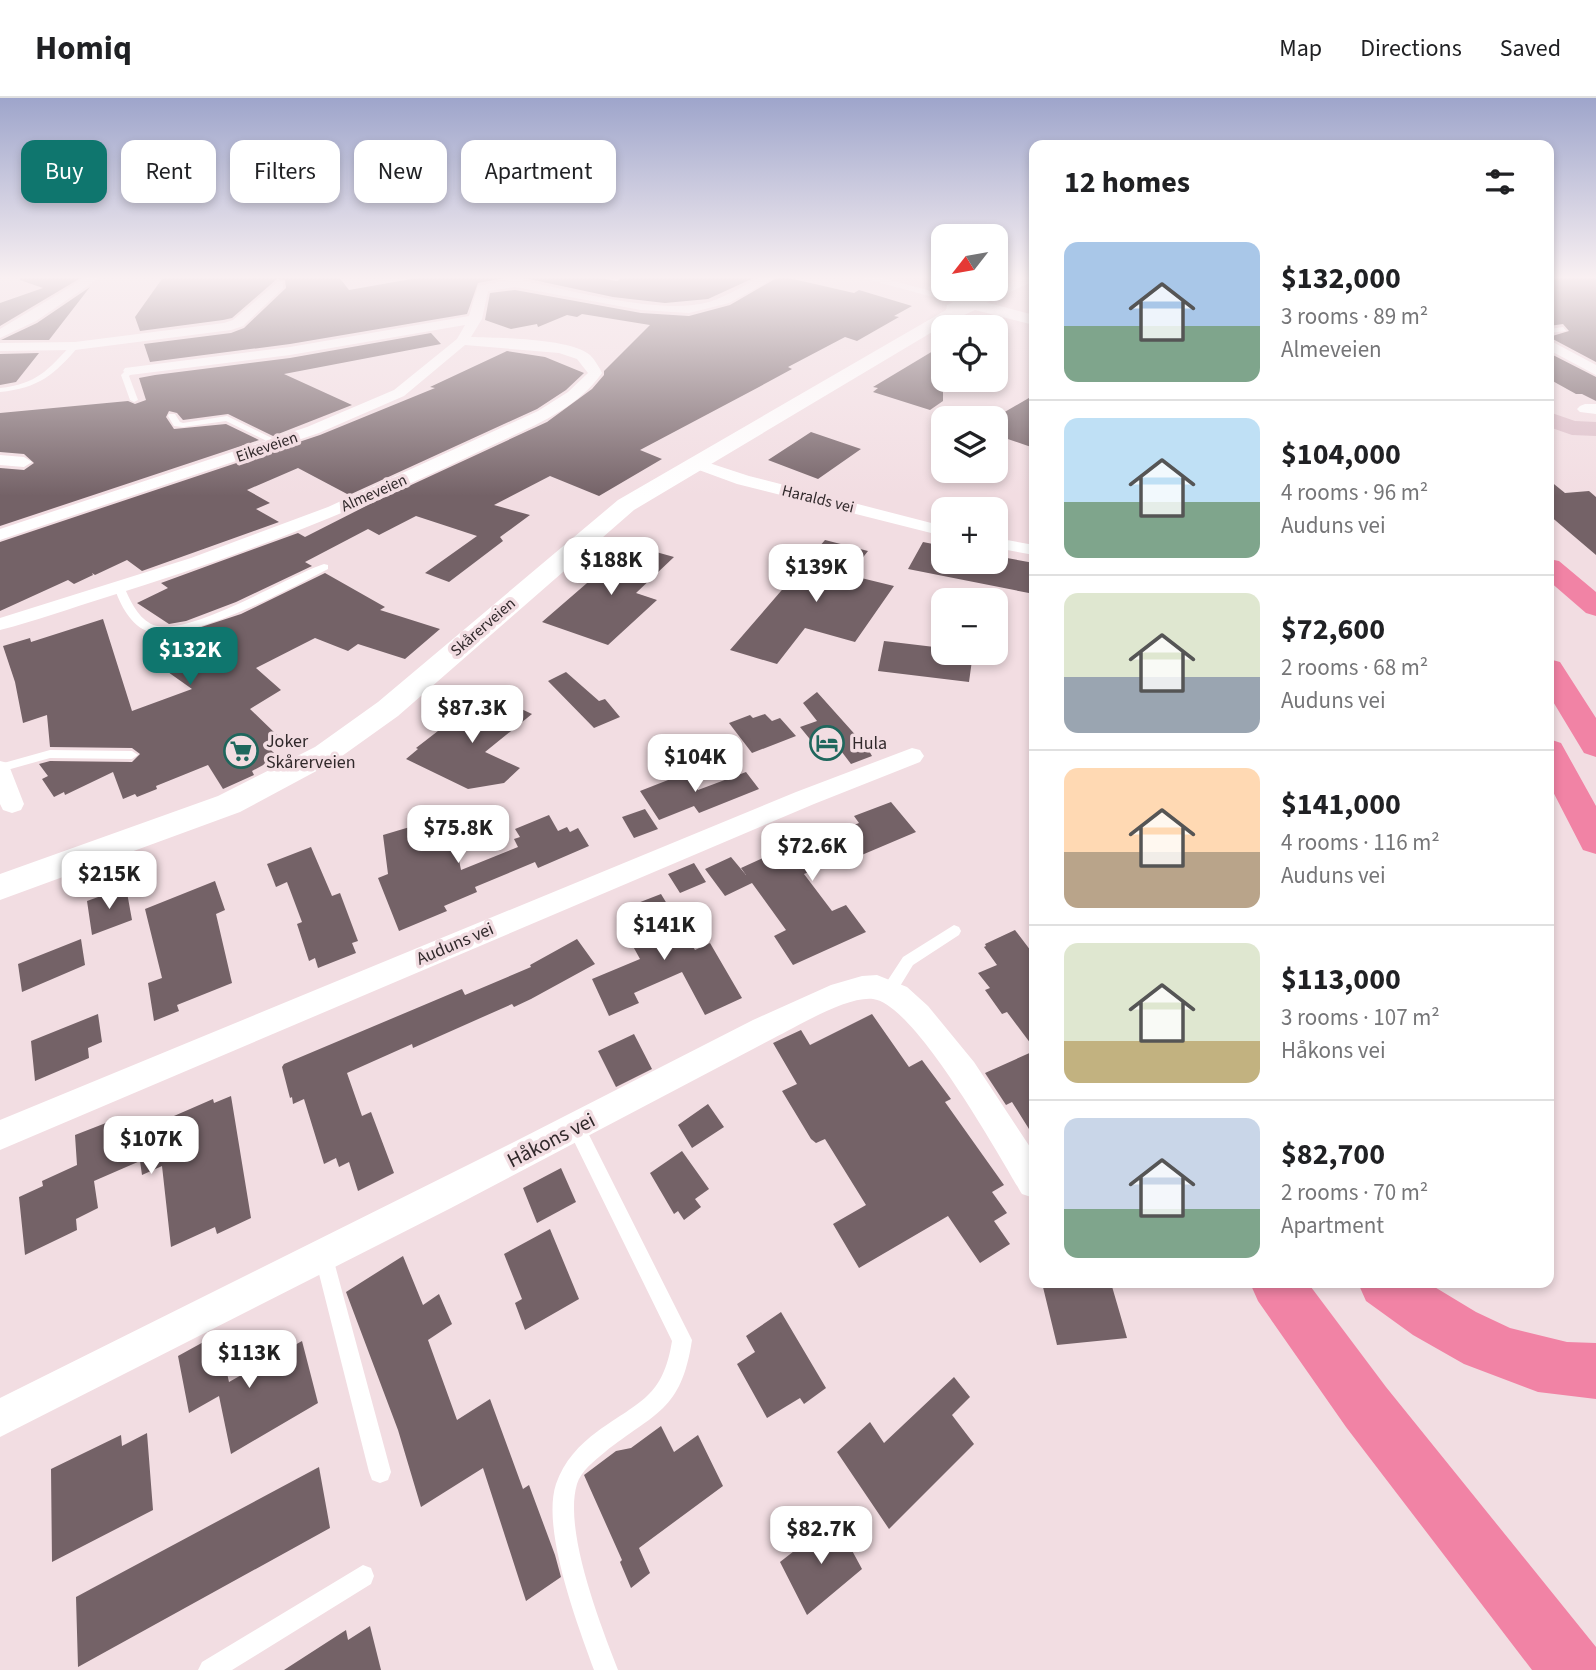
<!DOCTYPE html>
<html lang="en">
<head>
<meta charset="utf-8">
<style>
  body { margin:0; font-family:"Source Sans 3",sans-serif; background:#f2f2f2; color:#202124; height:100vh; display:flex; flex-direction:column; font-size:26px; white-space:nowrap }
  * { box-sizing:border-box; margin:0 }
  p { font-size:23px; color:#757577 }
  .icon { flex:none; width:38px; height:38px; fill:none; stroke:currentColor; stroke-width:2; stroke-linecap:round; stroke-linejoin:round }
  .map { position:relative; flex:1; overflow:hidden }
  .side { position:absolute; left:1029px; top:42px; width:525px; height:1148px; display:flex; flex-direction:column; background:#fff; border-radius:14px; box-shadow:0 4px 10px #0003 }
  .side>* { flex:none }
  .hud { position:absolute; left:21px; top:42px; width:665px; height:63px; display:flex; gap:14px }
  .needle { width:46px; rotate:239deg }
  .buttons { position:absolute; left:931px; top:126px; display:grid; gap:14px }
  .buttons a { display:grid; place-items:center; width:77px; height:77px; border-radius:14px; background:#fff; box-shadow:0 4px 10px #0003; font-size:35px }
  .price { position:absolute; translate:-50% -60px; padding:0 16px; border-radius:14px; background:#fff; color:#222; font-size:23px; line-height:46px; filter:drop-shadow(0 2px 4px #0008) }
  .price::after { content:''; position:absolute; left:50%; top:42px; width:21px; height:16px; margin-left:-10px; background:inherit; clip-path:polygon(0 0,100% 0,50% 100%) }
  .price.on { background:#0f766e; color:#fff }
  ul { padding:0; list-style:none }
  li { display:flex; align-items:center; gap:21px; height:175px; padding:0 35px }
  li+li { border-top:2px solid #e0e0e0 }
  li span { display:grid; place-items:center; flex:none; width:196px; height:140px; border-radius:14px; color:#555 }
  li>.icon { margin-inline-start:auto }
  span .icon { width:84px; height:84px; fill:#fffc; stroke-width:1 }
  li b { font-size:30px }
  h2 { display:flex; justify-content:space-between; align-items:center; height:84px; padding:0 35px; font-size:30px }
  .chip { padding:0 24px; border-radius:14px; background:#fff; box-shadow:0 4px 10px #0003; font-size:24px; line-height:63px }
  .chip.on { background:#0f766e; color:#fff }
  header { display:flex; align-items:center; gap:42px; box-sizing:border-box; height:98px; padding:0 35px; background:#fff; border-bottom:2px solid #e0e0e0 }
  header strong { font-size:33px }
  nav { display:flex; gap:38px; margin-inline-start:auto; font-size:24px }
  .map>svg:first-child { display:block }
</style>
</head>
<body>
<header>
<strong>Homiq</strong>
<nav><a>Map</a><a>Directions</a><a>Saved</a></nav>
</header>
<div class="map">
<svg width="1596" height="1572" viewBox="0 0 1596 1572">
  <rect width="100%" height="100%" fill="#f2dde2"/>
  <path fill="#efd1d9" d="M886 178H943V191H979L972 194 960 195Z"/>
  <path fill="#746267" d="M20 178H84L0 228V205L43 190 20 182Z
    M164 178H338L349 192 428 178H586L617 183 625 178H758L708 201 665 205 613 199 515 178 478 185 467 216 290 246 150 264 144 246 231 235 244 230 286 190 285 182 277 181 232 220 223 222 140 233 135 219Z
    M780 178 854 195 859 192 912 208 894 218 899 219 857 243 845 239 788 269 792 271 759 289 640 352 662 361 599 398 550 378 494 407 530 417 500 439 503 443 449 484 425 475 477 438 416 418 379 437 368 431 305 464 312 468 236 504 186 523 169 526 137 505 168 490 161 485 298 435 305 439 368 407 547 324 592 291 604 277V273L650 227 582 216 577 219 567 217 538 229 537 226 511 231 485 222 490 195 515 192 641 215 689 218 730 207Z
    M1549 178H1596V264L1549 239 1569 233 1563 226 1549 228Z
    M90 189 49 242H1L37 225Z
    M431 235 441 246 284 276 352 307 273 338 228 316 183 322 177 315 169 313 166 319 174 331 226 326 259 342 0 428V370L24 372 34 365 24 356 0 354V315L128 303 135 306 146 302 139 280 155 277 290 260Z
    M943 247V303L930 312 873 294 878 290 873 289Z
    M507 253 545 259 584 275 566 292 537 311 349 397 298 370 247 392 270 405 256 411 279 424 142 473 127 462 95 477 92 475 93 477 74 486 68 482 0 513V444L320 337 435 290 430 289Z
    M39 255 16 284 0 287V256Z
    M1549 255 1596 279V303L1582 296H1576L1549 281Z
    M1034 297V350L996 337V319Z
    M811 334 861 351 818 381 768 362Z
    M1549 382 1565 395 1589 393 1596 399V457L1549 417Z
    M825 442 868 453 849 477 894 488 855 544 805 530 777 566 730 552Z
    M923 444 943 448V464H996V458L1034 465V496L908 471Z
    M631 447 674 459 636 495 657 502 608 547 542 524Z
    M325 475 385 509 380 512 440 531 405 561 358 546 348 553 315 540 256 570 281 592 250 611 278 638 264 645 278 659 252 673 254 677 223 691 208 667 156 688 157 691 137 699 135 696 123 701 113 674 65 697 64 694 54 699 42 681 48 678 39 666 50 663 132 664 140 656 132 650 50 649 47 617 23 625 15 584 3 548 30 540 31 544 103 521 132 613 192 591 151 562 191 541 183 535 241 516Z
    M884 543 943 550V555H973L969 584 878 573Z
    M566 574 599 603 605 601 620 619 594 630 548 583Z
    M817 594 868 651 872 658 851 666 835 645 818 651 800 629 817 623 803 605Z
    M487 595 532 616 485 654 520 670 504 685 468 691 406 661 418 651 416 650Z
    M765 616 772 623 780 620 796 638 752 655 729 625 750 617 753 620Z
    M746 674 759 691 699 715 694 708 659 722 640 693 686 675 698 692Z
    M891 704 916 734 857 759 854 755 804 776 832 813 846 807 866 834 793 867 774 838 786 832 752 785 725 798 705 771 731 759 746 777 741 770 780 752 783 757 859 725 854 718Z
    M645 711 658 731 634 740 622 719Z
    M450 717 461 772 518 749 514 741 520 739 515 731 549 717 558 733 567 729 570 734 578 730 589 748 538 770 535 764 475 789 477 794 444 808 447 813 399 833 378 780 388 776 383 737Z
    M311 749 332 798 340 795 358 843 352 845 356 855 318 870 315 860 309 863 297 826 302 824 287 784 276 789 267 766Z
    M694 765 706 784 680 795 668 776Z
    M215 783 225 812 216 816 232 885 177 907 179 913 154 923 148 885 162 880 145 811Z
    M126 789 132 822 92 837 87 803Z
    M661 796 695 852 710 845 742 900 705 917 682 874 634 895 639 905 609 918 592 881 640 861 618 821 633 814 630 808Z
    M1015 832 1034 857V950L1007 914 1002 916 985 892 990 890 978 875 997 867 984 849 986 848 985 846Z
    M81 841 85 867 22 894 18 866Z
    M577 841 595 866 531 901 514 909 512 906 413 950 412 946 347 975 362 1018 371 1014 394 1075 358 1093 349 1064 339 1069 336 1060 324 1066 304 1001 293 1006 292 999 290 1000 282 969 284 966 462 891 465 897 531 869 530 867Z
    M98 916 102 944 88 950 89 960 35 983 31 943Z
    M872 916 909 969 922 962 951 1001 945 1004 1004 1087 992 1094 1007 1115 994 1123 1010 1146 980 1165 948 1118 859 1170 833 1126 866 1107 825 1041 816 1045 811 1041 782 993 797 986 773 945 801 932 810 947Z
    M634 936 652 971 616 989 598 953Z
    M1034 953V1039L1012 1004 1006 1007 985 975Z
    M231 998 251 1120 217 1136 215 1129 171 1149 162 1068 142 1077 140 1063 94 1083 98 1110 76 1121 77 1132 25 1157 19 1099 43 1088 42 1083 77 1067 75 1037 111 1023 112 1045 213 1001 214 1005Z
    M708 1006 724 1029 692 1050 678 1027Z
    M682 1053 709 1091 695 1101 701 1109 684 1122 678 1113 674 1116 650 1075Z
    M561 1070 576 1104 537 1125 523 1090Z
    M550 1131 579 1201 525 1232 515 1205 522 1201 504 1156Z
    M403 1158 423 1207 439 1196 452 1226 428 1242 457 1322 490 1301 523 1391 529 1387 555 1457 561 1479 526 1503 483 1370 421 1409 398 1332 346 1194Z
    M1042 1185H1111L1127 1240 1057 1247Z
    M781 1214 826 1290 804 1306 800 1300 767 1320 737 1266 755 1254 746 1238Z
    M218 1236 229 1284 302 1243 318 1305 231 1356 219 1298 189 1315 178 1258Z
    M954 1279 970 1299 952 1317 974 1346 889 1431 837 1354 870 1324 884 1345Z
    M661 1328 674 1354 698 1337 723 1388 639 1450 650 1475 631 1490 620 1464 622 1462 584 1377 616 1353 631 1350Z
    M147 1335 153 1412 52 1464 51 1371 121 1337 122 1348Z
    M319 1369 330 1430 78 1569 76 1499Z
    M835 1421 862 1471 807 1517 780 1464Z
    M370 1528 381 1572H284L346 1532 348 1542Z"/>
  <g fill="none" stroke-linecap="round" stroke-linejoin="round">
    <path fill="#fff" fill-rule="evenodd" d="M1563 229 1566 233 1549 235V231Z
      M72 246 79 248C54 277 39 290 0 294V290C37 286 48 272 72 246Z
      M127 271 134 273 129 278 138 302 134 304 130 302 121 277Z
      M169 316H175L180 324 183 325 227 318 282 345 275 347 226 323 183 329 174 328 168 318Z
      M324 466 328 467V471C289 491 192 544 150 534 131 529 120 506 114 489L115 487H123C130 501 136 518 151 526 184 543 289 477 324 466Z
      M50 652 132 653 138 657 132 661 50 660 0 674V666Z
      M954 827 959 829 961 833 959 837 913 867 894 898 889 900 884 898 881 893 884 888 903 859Z
      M576 1021 582 1023 692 1242C681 1314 655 1314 605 1354 594 1363 581 1373 577 1386 563 1432 601 1528 618 1572H594C578 1528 541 1431 556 1386 564 1363 579 1347 598 1333 640 1303 663 1299 672 1243L567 1029 570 1023Z
      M323 1147 330 1149 332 1156 391 1374 388 1382 380 1385 372 1382 369 1374 314 1156 316 1149Z
      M363 1467 371 1470 374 1478 371 1486 232 1572H198L202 1564Z"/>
    <path fill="#fff" fill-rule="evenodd" d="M88 178H102L36 223 0 240V231Z
      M763 178H778L729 205 689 215 641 212 515 189 488 193 482 221 471 239C498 240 570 240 590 257 595 262 599 269 602 275 573 316 522 332 478 354 357 412 235 460 107 499 71 510 36 523 0 532V520L191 460 328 409 538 313 568 294 588 275 577 261 559 255 465 247 404 298 319 335 0 442V431L307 329 394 292 457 241 465 227 290 257 130 277 123 273 125 270 290 249 469 218 478 188 515 181C567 191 659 218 709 204 728 198 746 186 763 178Z
      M855 178H874L970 203 1027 178H1034V183L974 210Z
      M279 183 283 184V190L243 228 231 232 75 252 0 253V245L75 244 224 225 233 222Z
      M1549 242 1596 267V277L1549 252Z
      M1585 306H1596V316L1580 314 1577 311 1580 308Z
      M0 357 24 359 32 364 24 369 0 367Z
      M694 360 749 378 943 428V438L737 386 688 368 686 365Z
      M996 440 1034 447V457L996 450Z
      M912 650 920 652 924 658 920 664 814 706 0 1052V1022L796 694Z
      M0 663 8 665 24 706 21 712 12 715 3 712 0 706Z
      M877 877 907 889 928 908 974 964 1034 1055V1100L1022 1096C999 1058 915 906 873 901 847 898 798 928 774 940L451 1110 0 1339V1300L516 1043 753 922 831 887 862 878Z"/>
    <path fill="#fff" fill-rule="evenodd" d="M965 199 1034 217V227L975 212 949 224 634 412 398 618 335 663 240 714 0 802V776L218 698 315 649 378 604 618 402 946 212 947 207Z"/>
    <path fill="#dcbec8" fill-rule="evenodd" d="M1549 314 1575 323 1596 324V338L1572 337 1549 329Z"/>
    <path fill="#f183a5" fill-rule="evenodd" d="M1549 461 1559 463 1596 494V518L1586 515 1549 483Z
      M1549 561 1560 564 1596 620V659L1584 655 1549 597Z
      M1549 641 1561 645 1596 708V756L1583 752 1549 686Z
      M1250 1185H1308L1386 1289 1596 1549V1572H1532L1346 1329 1258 1203Z
      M1358 1185H1428L1476 1214 1510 1230 1567 1244 1596 1245V1301L1538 1294 1464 1266 1413 1237 1366 1203Z"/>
  </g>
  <linearGradient id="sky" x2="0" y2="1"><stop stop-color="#9ea5cb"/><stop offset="0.45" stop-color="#f9f0f2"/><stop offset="1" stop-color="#f9f0f2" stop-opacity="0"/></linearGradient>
  <rect width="1596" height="398" fill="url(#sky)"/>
  <defs>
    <g id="hotel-ring" transform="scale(1.75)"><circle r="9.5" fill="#f2dde2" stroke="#1f675d" stroke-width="1.5"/><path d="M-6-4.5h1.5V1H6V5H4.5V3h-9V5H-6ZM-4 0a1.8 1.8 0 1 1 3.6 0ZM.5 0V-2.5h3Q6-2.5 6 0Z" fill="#1f675d"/></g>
    <g id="supermarket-ring" transform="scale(1.75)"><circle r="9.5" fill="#f2dde2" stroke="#1f675d" stroke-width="1.5"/><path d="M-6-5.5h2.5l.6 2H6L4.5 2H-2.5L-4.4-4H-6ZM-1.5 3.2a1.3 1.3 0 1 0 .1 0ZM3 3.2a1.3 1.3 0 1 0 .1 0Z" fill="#1f675d"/></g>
  </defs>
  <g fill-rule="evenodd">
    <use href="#hotel-ring" x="827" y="645"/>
    <use href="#supermarket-ring" x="241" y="653"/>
  </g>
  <g text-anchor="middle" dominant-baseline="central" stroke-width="7" stroke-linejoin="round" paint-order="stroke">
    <g font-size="16" fill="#31292b" stroke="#f2dde2">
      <text transform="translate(267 349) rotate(-19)">Eikeveien</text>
      <text transform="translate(374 395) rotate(-24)">Almeveien</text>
      <text transform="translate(818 401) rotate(14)">Haralds vei</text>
      <text transform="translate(483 529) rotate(-41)">Skårerveien</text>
    </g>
    <g font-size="18" fill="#31292b" stroke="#f2dde2" text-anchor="start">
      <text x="266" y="643">Joker<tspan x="266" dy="21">Skårerveien</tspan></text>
      <text x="852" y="645">Hula</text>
    </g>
    <g font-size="18" fill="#31292b" stroke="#f2dde2">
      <text transform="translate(455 846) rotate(-23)">Auduns vei</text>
    </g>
    <g font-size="21" fill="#31292b" stroke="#f2dde2">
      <text transform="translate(551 1042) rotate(-27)">Håkons vei</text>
    </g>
  </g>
</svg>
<div class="buttons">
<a><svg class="needle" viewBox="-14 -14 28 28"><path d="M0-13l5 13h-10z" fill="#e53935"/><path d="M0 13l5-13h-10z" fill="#757577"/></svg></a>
<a><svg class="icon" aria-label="locate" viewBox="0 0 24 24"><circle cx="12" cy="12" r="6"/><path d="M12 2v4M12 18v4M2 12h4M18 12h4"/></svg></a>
<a><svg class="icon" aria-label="layers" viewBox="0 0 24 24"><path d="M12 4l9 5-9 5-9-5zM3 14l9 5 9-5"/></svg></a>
<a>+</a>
<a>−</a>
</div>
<b class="price" style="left:611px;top:499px">$188K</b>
<b class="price" style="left:816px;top:506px">$139K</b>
<b class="price on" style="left:190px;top:589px">$132K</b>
<b class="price" style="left:472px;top:647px">$87.3K</b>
<b class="price" style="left:695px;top:696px">$104K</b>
<b class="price" style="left:458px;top:767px">$75.8K</b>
<b class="price" style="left:812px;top:785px">$72.6K</b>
<b class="price" style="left:109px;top:813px">$215K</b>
<b class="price" style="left:664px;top:864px">$141K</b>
<b class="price" style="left:151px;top:1078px">$107K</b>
<b class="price" style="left:249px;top:1292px">$113K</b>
<b class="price" style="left:821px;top:1468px">$82.7K</b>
<div class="hud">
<a class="chip on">Buy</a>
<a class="chip">Rent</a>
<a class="chip">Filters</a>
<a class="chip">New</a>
<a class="chip">Apartment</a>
</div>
<section class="side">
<h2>12 homes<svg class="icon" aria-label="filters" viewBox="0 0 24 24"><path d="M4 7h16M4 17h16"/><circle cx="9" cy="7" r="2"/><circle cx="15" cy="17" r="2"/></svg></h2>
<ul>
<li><span style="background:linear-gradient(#a9c7e8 60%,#7fa58c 0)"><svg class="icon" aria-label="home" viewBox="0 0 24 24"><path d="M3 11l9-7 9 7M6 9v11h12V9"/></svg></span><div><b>$132,000</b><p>3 rooms · 89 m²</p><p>Almeveien</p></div></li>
<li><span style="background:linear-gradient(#bfe0f5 60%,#7fa58c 0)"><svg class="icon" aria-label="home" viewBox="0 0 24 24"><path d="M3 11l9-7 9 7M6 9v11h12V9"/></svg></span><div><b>$104,000</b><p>4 rooms · 96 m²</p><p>Auduns vei</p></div></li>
<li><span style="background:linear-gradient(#dfe7d0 60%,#9aa5b1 0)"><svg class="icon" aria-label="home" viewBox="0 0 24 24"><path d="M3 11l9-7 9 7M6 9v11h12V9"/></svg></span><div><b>$72,600</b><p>2 rooms · 68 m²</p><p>Auduns vei</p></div></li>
<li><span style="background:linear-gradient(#ffd9b3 60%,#b9a48a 0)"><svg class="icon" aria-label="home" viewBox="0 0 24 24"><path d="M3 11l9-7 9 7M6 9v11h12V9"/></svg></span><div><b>$141,000</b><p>4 rooms · 116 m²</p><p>Auduns vei</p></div></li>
<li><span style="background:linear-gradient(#dfe7d0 70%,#c2b280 0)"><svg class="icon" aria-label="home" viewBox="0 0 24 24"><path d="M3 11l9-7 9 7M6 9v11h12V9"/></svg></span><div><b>$113,000</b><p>3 rooms · 107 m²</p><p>Håkons vei</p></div></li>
<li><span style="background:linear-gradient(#c9d6e8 65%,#7fa58c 0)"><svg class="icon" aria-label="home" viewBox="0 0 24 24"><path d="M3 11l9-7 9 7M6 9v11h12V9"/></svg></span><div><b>$82,700</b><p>2 rooms · 70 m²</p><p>Apartment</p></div></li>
</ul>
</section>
</div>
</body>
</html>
